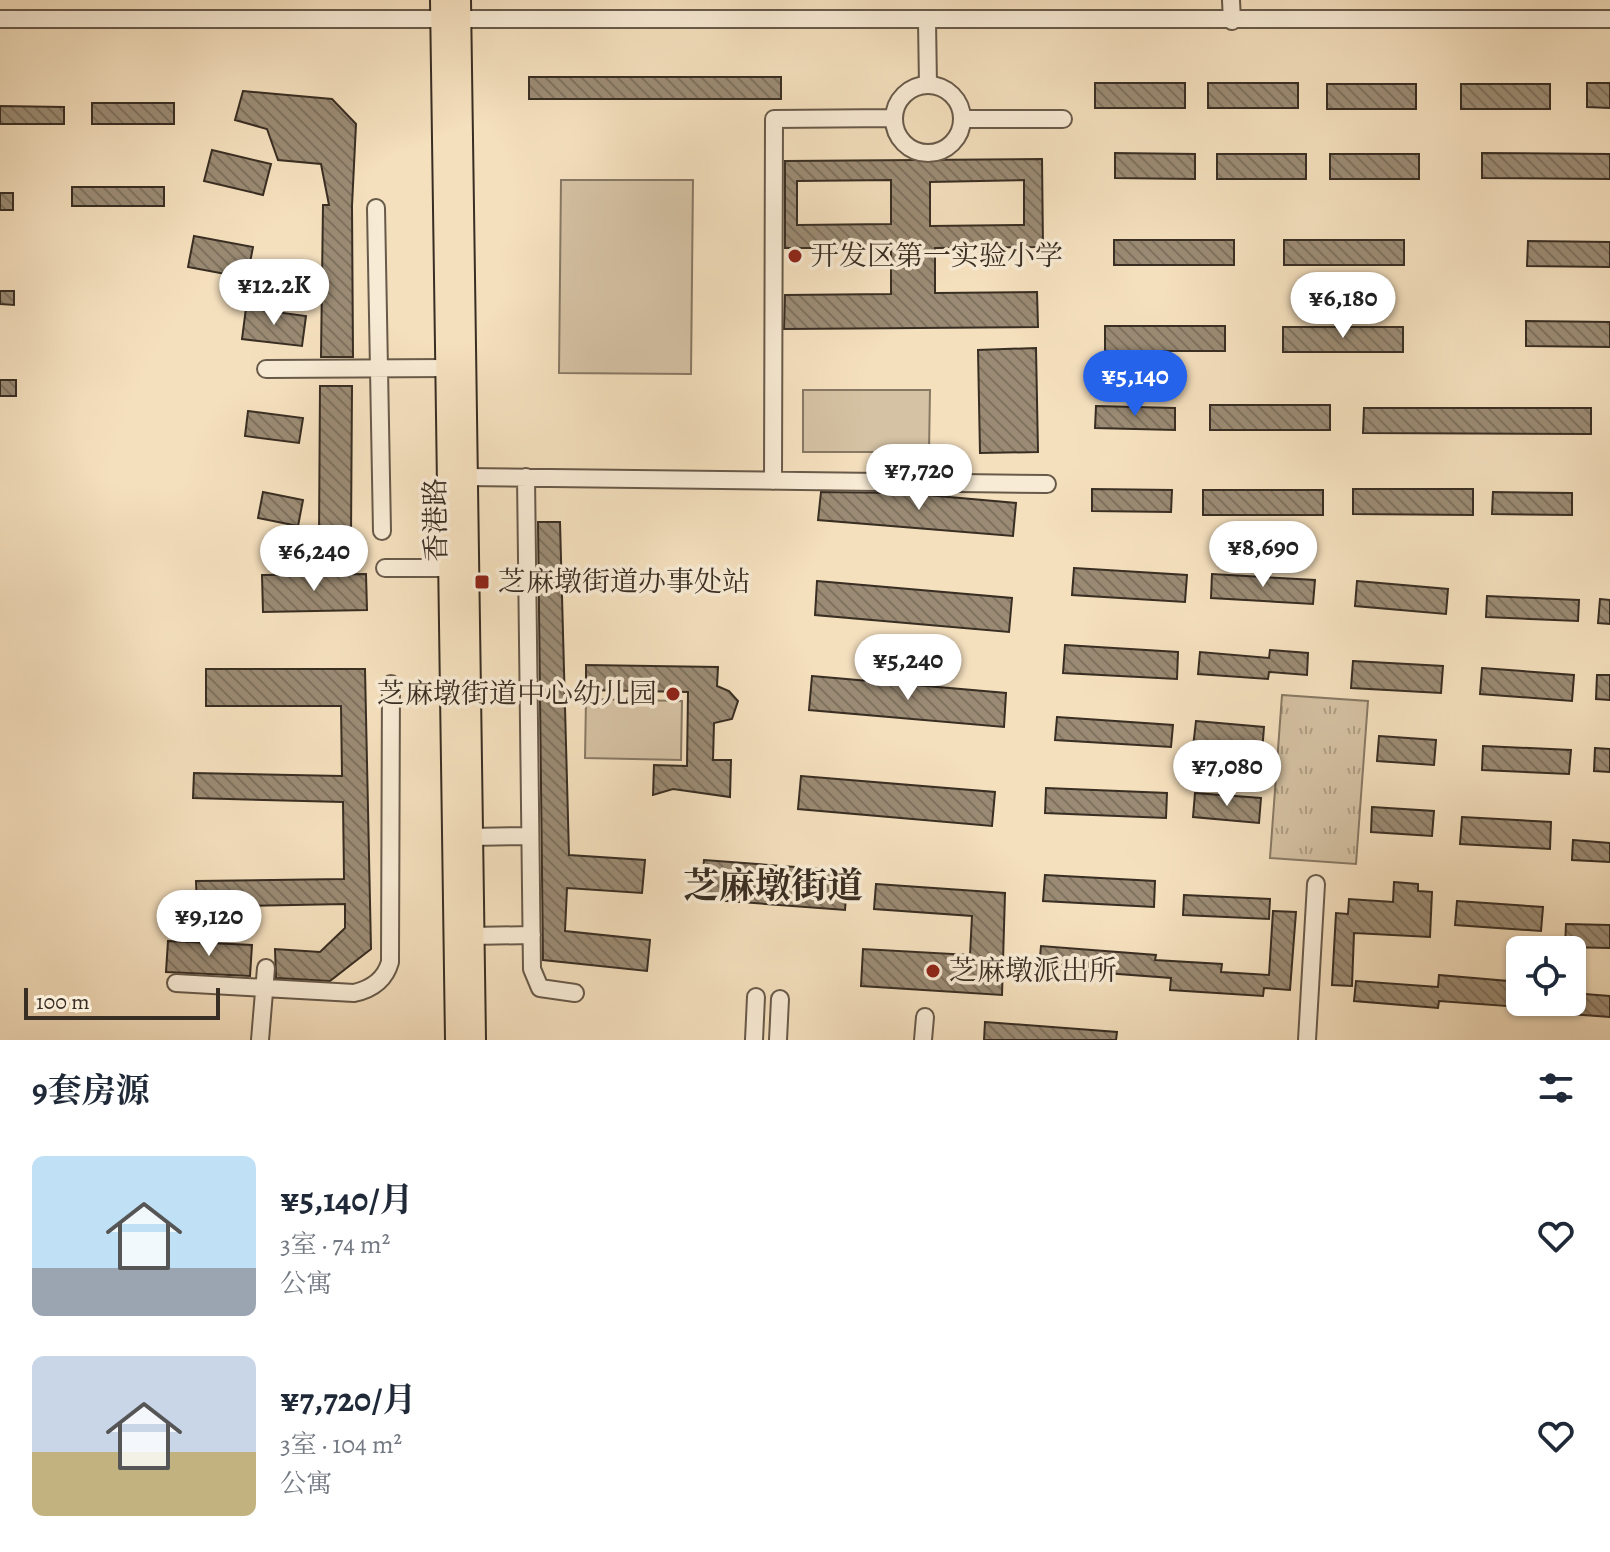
<!DOCTYPE html>
<html lang="zh">
<head>
<meta charset="utf-8">
<style>
  body { margin:0; font-family:Alegreya,"Noto Serif SC",serif; background:#f2f2f3; color:#1f2937; height:100vh; display:flex; flex-direction:column; font-size:30px; white-space:nowrap }
  * { box-sizing:border-box; margin:0 }
  p { font-size:26px; color:#747a83 }
  .icon { flex:none; width:44px; height:44px; fill:none; stroke:currentColor; stroke-width:2; stroke-linecap:round; stroke-linejoin:round }
  .map { position:relative; height:1040px; overflow:hidden }
  .drawer { display:flex; flex-direction:column; background:#fff; flex:1 }
  .drawer>* { flex:none }
  .fabs { position:absolute; left:1506px; top:936px; display:grid; gap:16px }
  .fabs a { display:grid; place-items:center; width:80px; height:80px; border-radius:12px; background:#fff; box-shadow:0 2px 6px #0004; font-size:40px }
  .scale { position:absolute; left:24px; bottom:20px; width:196px; box-sizing:border-box; padding-left:8px; border:4px solid #392e23; border-top:0; font-size:22px; line-height:28px; white-space:nowrap; color:#392e23; -webkit-text-stroke:6px #f8ebd5; paint-order:stroke }
  .price { position:absolute; translate:-50% -68px; padding:0 18px; border-radius:28px; background:#fff; color:#222; font-size:26px; line-height:52px; filter:drop-shadow(0 2px 4px #0008) }
  .price::after { content:''; position:absolute; left:50%; top:48px; width:24px; height:18px; margin-left:-12px; background:inherit; clip-path:polygon(0 0,100% 0,50% 100%) }
  .price.current { background:#2563eb; color:#fff }
  ul { padding:0; list-style:none }
  li { display:flex; align-items:center; gap:24px; height:200px; padding:0 32px }
  li span { display:grid; place-items:center; flex:none; width:224px; height:160px; border-radius:12px; color:#555 }
  li>.icon { margin-inline-start:auto }
  span .icon { width:96px; height:96px; fill:#fffc; stroke-width:1 }
  li b { font-size:34px }
  h2 { display:flex; justify-content:space-between; align-items:center; height:96px; padding:0 32px; font-size:34px }
  .map>svg:first-child { display:block }
</style>
</head>
<body>
<div class="map">
<svg width="1610" height="1040" viewBox="0 0 1610 1040">
  <defs>
    <pattern id="grass-tufts" width="24" height="20" patternUnits="userSpaceOnUse" patternTransform="scale(2)"><rect width="24" height="20" fill="#d5c2a4"/><path d="M3 7l-1-3M5 7V3M7 7l1-3M15 17l-1-3M17 17v-4M19 17l1-3" fill="none" stroke="#ae9e85"/></pattern>
    <pattern id="building-back-hatch" width="6" height="6" patternUnits="userSpaceOnUse" patternTransform="scale(2)"><rect width="6" height="6" fill="#9b8b74"/><path d="M-1 5l2 2M0 0l6 6M5-1l2 2" fill="none" stroke="#7f725f"/></pattern>
  </defs>
  <rect width="100%" height="100%" fill="#f5e0be"/>
  <filter id="stains"><feTurbulence type="fractalNoise" baseFrequency=".0025" numOctaves="4"/><feColorMatrix values="0 0 0 0 .2 0 0 0 0 .09 0 0 0 0 .02 0 0 0 .5 -.17"/></filter>
  <radialGradient id="worn" r=".72"><stop offset=".6" stop-color="#630" stop-opacity="0"/><stop offset="1" stop-color="#630" stop-opacity=".3"/></radialGradient>
  <path fill="url(#grass-tufts)" stroke="#877864" stroke-width="2" d="M1282 695 1368 701 1356 864 1270 858Z"/>
  <path fill="#d5c2a4" stroke="#877864" stroke-width="2" d="M561 180H693L691 374 559 373Z
    M803 390H930L929 452H803Z
    M586 699 682 701 681 760 585 758Z"/>
  <path fill="url(#building-back-hatch)" stroke="#392e23" stroke-width="2" fill-rule="evenodd" d="M529 77H781V99H529Z
    M1095 83H1185V108H1095Z
    M1208 83H1298V108H1208Z
    M1587 83H1610V108L1587 107Z
    M1327 84H1416V109H1327Z
    M1461 84H1550V109H1461Z
    M243 91 332 99 356 124 352 206 353 357H321L323 205H329L321 164 278 160 267 129 235 120Z
    M92 103H174V124H92Z
    M0 106 64 107V124H0Z
    M212 150 271 164 263 195 204 181Z
    M1115 153 1195 154V179L1115 178Z
    M1482 153 1610 154V179L1482 178Z
    M1217 154H1306V179H1217Z
    M1330 154H1419V179H1330Z
    M1042 159 1043 247 935 248V293L1037 292 1038 327 784 329 785 295 891 294V248H785V161ZM891 180V224L797 225V181ZM1024 180V225L930 226V182Z
    M72 187H164V206H72Z
    M0 193H13V210H0Z
    M194 236 253 247 247 278 188 267Z
    M1114 240H1234V265H1114Z
    M1284 240H1404V265H1284Z
    M1528 241 1610 242V267L1527 266Z
    M0 291H14V305L0 304Z
    M246 308 306 316 302 346 242 339Z
    M1526 321 1610 322V347L1526 346Z
    M1105 326H1225V351H1105Z
    M1283 327H1403V352H1283Z
    M1036 348 1038 452 980 453 978 350Z
    M0 380H16V396H0Z
    M320 386H352L351 537H319Z
    M1210 405H1330V430H1210Z
    M1096 406 1175 408V430L1095 428Z
    M1364 408H1591V434L1363 433Z
    M248 411 303 418 299 443 245 436Z
    M1092 489 1172 490 1171 512 1092 511Z
    M1353 489H1473V515L1353 514Z
    M1203 490H1323V515H1203Z
    M263 492 303 500 298 526 258 518Z
    M821 492 904 493 1016 503 1013 536 818 520Z
    M1493 492 1572 493V515L1492 514Z
    M538 522H560L569 855 645 860 642 893 567 888 565 931 650 940 647 971 543 960Z
    M1074 568 1187 575 1185 602 1072 595Z
    M366 574 367 610 263 612 262 575Z
    M1212 574 1315 580 1313 604 1211 598Z
    M817 581 1012 598 1009 632 815 615Z
    M1357 581 1448 589 1446 614 1355 606Z
    M1487 596 1579 600 1578 621 1486 617Z
    M1600 599 1610 600V624L1598 623Z
    M1065 645 1178 652 1177 679 1063 673Z
    M1270 650 1308 653 1307 675 1269 672 1268 679 1198 674 1200 652 1269 658Z
    M1353 661 1443 666 1441 693 1351 688Z
    M586 665 718 667 717 686 729 691 738 701 732 719 714 723 713 760H731L730 797 673 789 653 795 654 765 687 766 688 692 586 690Z
    M1482 668 1574 675 1572 701 1480 694Z
    M206 669H365L371 949 330 981 276 978 275 949 320 952 345 928V904L197 907 196 881 344 879 343 802 193 798 194 773 342 776 341 706H206Z
    M1597 675H1610V700L1596 699Z
    M812 676 1006 693 1004 727 809 710Z
    M1057 717 1173 725 1171 747 1055 740Z
    M1196 721 1264 727 1262 753 1193 747Z
    M1379 736 1436 740 1434 765 1377 761Z
    M1483 746 1571 750 1569 774 1482 770Z
    M1595 748 1610 749V772L1594 771Z
    M801 776 995 792 992 826 798 809Z
    M1046 788 1167 793 1166 818 1045 813Z
    M1195 793 1261 798 1259 823 1193 817Z
    M1372 807 1434 811 1432 836 1371 832Z
    M1462 817 1551 822 1550 849 1460 844Z
    M1573 840 1610 843V862L1572 860Z
    M704 860 848 871 845 910 701 899Z
    M1045 875 1155 881 1154 907 1043 901Z
    M1394 882 1418 884V891L1432 892 1430 937 1354 933 1352 986 1332 985 1336 913 1348 914 1349 899 1393 902Z
    M876 884 1005 893 1002 995 861 986 863 949 970 955 972 916 874 909Z
    M1184 895 1270 899 1269 919 1183 915Z
    M1457 901 1543 907 1541 931 1455 925Z
    M1273 911 1296 912 1290 990 1264 988 1263 996 1170 990 1171 978 1039 968 1041 946 1156 955 1155 960 1222 964 1221 972 1269 975Z
    M1566 924 1610 925V948L1565 947Z
    M168 941 252 945 250 976 166 972Z
    M1439 975 1520 982V1007L1439 1001 1438 1008 1354 1001 1356 981 1438 987Z
    M1572 993 1610 996V1017L1556 1013 1557 1002H1572Z
    M985 1022 1117 1032 1116 1040H984Z"/>
  <g fill="none" stroke-linecap="round" stroke-linejoin="round">
    <g stroke="#685a4a" stroke-width="20">
      <path id="minor" d="M1231 0 1232 21
        M0 19H1610
        M927 21 928 85
        M894 119a34 34 0 1 1 68 0a34 34 0 1 1-68 0Z
        M962 119H1063
        M376 208 382 531
        M266 369 448 368
        M465 477 1047 484
        M526 477 532 969 540 988 575 993
        M773 481 774 119 893 118
        M385 568H451
        M470 837 530 836
        M471 936 532 935
        M176 983 354 993C372 989 385 980 390 962L391 684
        M260 1040 266 968
        M754 1040 756 997
        M778 1040 780 999
        M923 1040 925 1017
        M1307 1040 1316 884"/>
    </g>
    <g stroke="#392e23" stroke-width="26">
      <path id="major" d="M442 0 457 1040
        M459 0 474 1040"/>
    </g>
    <use href="#minor" stroke="#f8ebd5" stroke-width="16"/>
    <use href="#major" stroke="#f5e0be" stroke-width="22"/>
  </g>
  <g fill="#8f2418" stroke="#f8ebd5" stroke-width="3">
    <circle cx="795" cy="256" r="8"/>
    <rect x="474" y="574" width="16" height="16" rx="4"/>
    <circle cx="673" cy="694" r="8"/>
    <circle cx="933" cy="971" r="8"/>
  </g>
  <g text-anchor="middle" dominant-baseline="central" stroke-width="7" stroke-linejoin="round" paint-order="stroke">
    <g font-size="28" fill="#392e23" stroke="#f8ebd5" text-anchor="start">
      <text x="811" y="256">开发区第一实验小学</text>
      <text x="498" y="582">芝麻墩街道办事处站</text>
      <text x="657" y="694" text-anchor="end">芝麻墩街道中心幼儿园</text>
      <text x="949" y="971">芝麻墩派出所</text>
    </g>
    <g font-size="28" fill="#392e23" stroke="#f8ebd5">
      <text transform="translate(436 520) rotate(-91)">香港路</text>
    </g>
    <g font-size="36" font-weight="bold" fill="#392e23" stroke="#f8ebd5">
      <text x="773" y="885">芝麻墩街道</text>
    </g>
  </g>
  <rect width="100%" height="100%" filter="url(#stains)"/>
  <rect width="100%" height="100%" fill="url(#worn)"/>
</svg>
<div class="fabs">
<a><svg class="icon" aria-label="locate" viewBox="0 0 24 24"><circle cx="12" cy="12" r="6"/><path d="M12 2v4M12 18v4M2 12h4M18 12h4"/></svg></a>
</div>
<div class="scale">100 m</div>
<b class="price" style="left:274px;top:327px">¥12.2K</b>
<b class="price" style="left:1343px;top:340px">¥6,180</b>
<b class="price current" style="left:1135px;top:418px">¥5,140</b>
<b class="price" style="left:919px;top:512px">¥7,720</b>
<b class="price" style="left:1263px;top:589px">¥8,690</b>
<b class="price" style="left:314px;top:593px">¥6,240</b>
<b class="price" style="left:908px;top:702px">¥5,240</b>
<b class="price" style="left:1227px;top:808px">¥7,080</b>
<b class="price" style="left:209px;top:958px">¥9,120</b>
</div>
<section class="drawer">
<h2>9套房源<svg class="icon" aria-label="filters" viewBox="0 0 24 24"><path d="M4 7h16M4 17h16"/><circle cx="9" cy="7" r="2"/><circle cx="15" cy="17" r="2"/></svg></h2>
<ul>
<li><span style="background:linear-gradient(#bfe0f5 70%,#9aa5b1 0)"><svg class="icon" aria-label="home" viewBox="0 0 24 24"><path d="M3 11l9-7 9 7M6 9v11h12V9"/></svg></span><div><b>¥5,140/月</b><p>3室 · 74 m²</p><p>公寓</p></div><svg class="icon" aria-label="heart" viewBox="0 0 24 24"><path d="M12 20l-8-8c-3-5 5-10 8-4 3-6 11-1 8 4z"/></svg></li>
<li><span style="background:linear-gradient(#c9d6e8 60%,#c2b280 0)"><svg class="icon" aria-label="home" viewBox="0 0 24 24"><path d="M3 11l9-7 9 7M6 9v11h12V9"/></svg></span><div><b>¥7,720/月</b><p>3室 · 104 m²</p><p>公寓</p></div><svg class="icon" aria-label="heart" viewBox="0 0 24 24"><path d="M12 20l-8-8c-3-5 5-10 8-4 3-6 11-1 8 4z"/></svg></li>
</ul>
</section>
</body>
</html>
